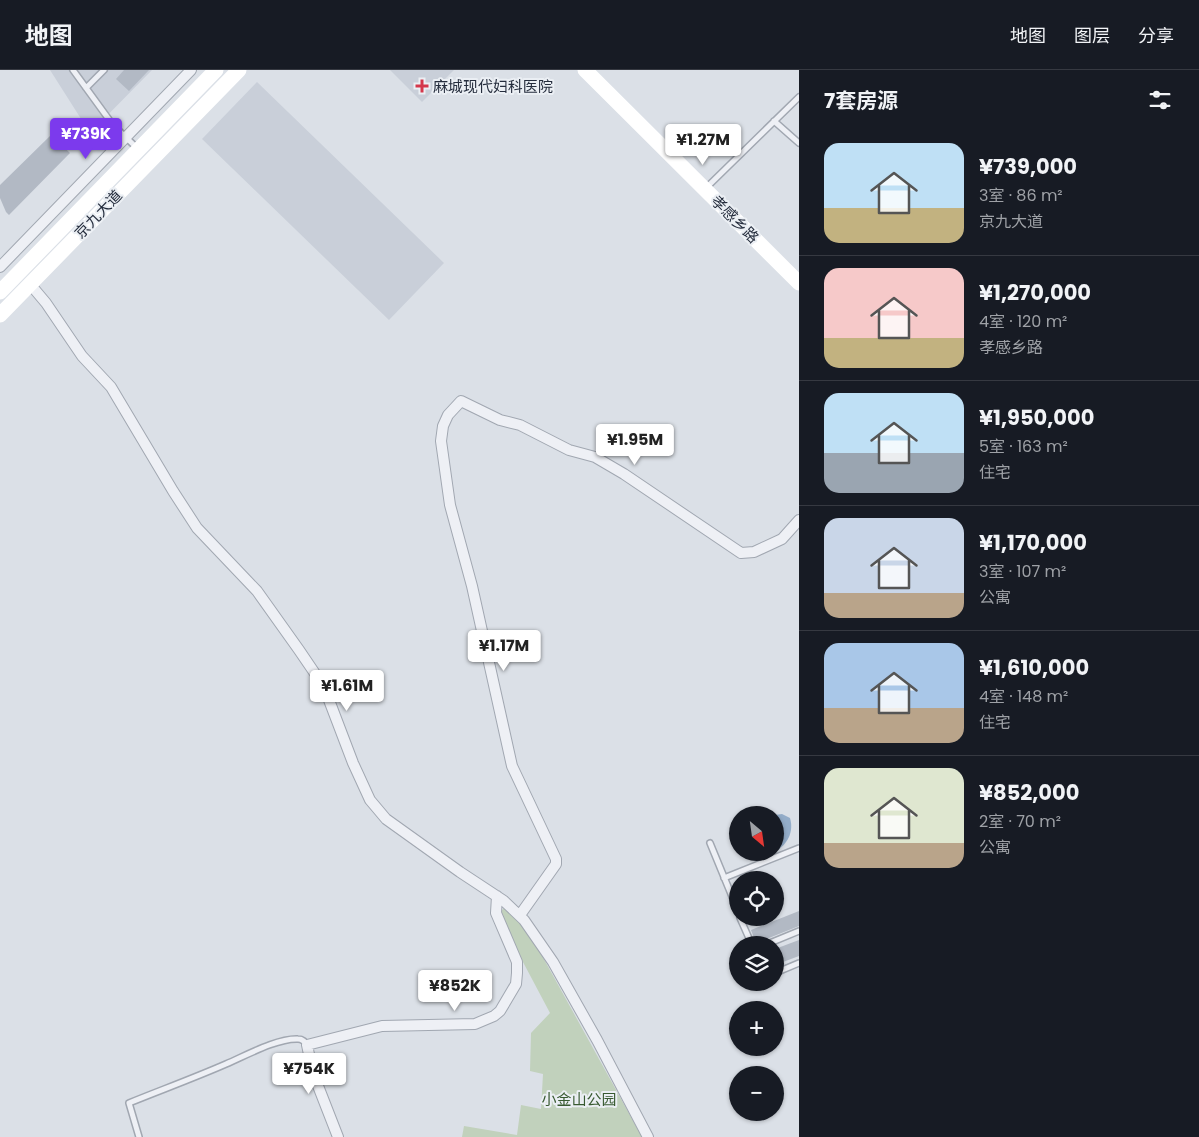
<!DOCTYPE html>
<html lang="zh">
<head>
<meta charset="utf-8">
<style>
  body { margin:0; font-family:Poppins,"Noto Sans SC",sans-serif; background:#20242c; color:#f1f3f6; height:100vh; display:flex; flex-direction:column; font-size:19px; white-space:nowrap }
  * { box-sizing:border-box; margin:0 }
  p { font-size:16px; color:#9ea1a6 }
  .icon { flex:none; width:28px; height:28px; fill:none; stroke:currentColor; stroke-width:2; stroke-linecap:round; stroke-linejoin:round }
  .map { position:relative; flex:1; overflow:hidden }
  .drawer { display:flex; flex-direction:column; background:#171b24; width:400px }
  .drawer>* { flex:none }
  .needle { width:32px; rotate:151deg }
  .controls { position:absolute; left:729px; top:736px; display:grid; gap:10px }
  .controls a { display:grid; place-items:center; width:55px; height:55px; border-radius:50%; background:#171b24; box-shadow:0 1px 4px #0004; font-size:25px }
  .price { position:absolute; translate:-50% -42px; padding:0 11px; border-radius:5px; background:#fff; color:#222; font-size:16px; line-height:32px; filter:drop-shadow(0 1px 2px #0008) }
  .price::after { content:''; position:absolute; left:50%; top:30px; width:15px; height:11px; margin-left:-8px; background:inherit; clip-path:polygon(0 0,100% 0,50% 100%) }
  .price.on { background:#7c3aed; color:#fff }
  ul { padding:0; list-style:none }
  li { display:flex; align-items:center; gap:15px; height:125px; padding:0 25px }
  li+li { border-top:1px solid #363941 }
  li span { display:grid; place-items:center; flex:none; width:140px; height:100px; border-radius:15px; color:#555 }
  li>.icon { margin-inline-start:auto }
  span .icon { width:60px; height:60px; fill:#fffc; stroke-width:1 }
  li b { font-size:21px }
  h2 { display:flex; justify-content:space-between; align-items:center; height:60px; padding:0 25px; font-size:21px }
  header { display:flex; align-items:center; gap:30px; box-sizing:border-box; height:70px; padding:0 25px; background:#171b24; border-bottom:1px solid #363941 }
  header strong { font-size:24px }
  nav { display:flex; gap:28px; margin-inline-start:auto; font-size:18px }
  main { display:flex; flex:1; min-height:0 }
  .map>svg:first-child { display:block }
</style>
</head>
<body>
<header>
<strong>地图</strong>
<nav><a>地图</a><a>图层</a><a>分享</a></nav>
</header>
<main>
<div class="map">
<svg width="799" height="1067" viewBox="0 0 799 1067">
  <rect width="100%" height="100%" fill="#dbe0e7"/>
  <path fill="#c9cfd9" d="M50 0H152L90 63Z
    M390 0H454L422 32Z
    M257 12 444 193 389 250 202 69Z"/>
  <path fill="#c1d1bc" d="M504 838 529 862 642 1067H462L464 1056 517 1065 521 1035 541 1039 543 1004 530 1001 531 963 550 943 498 845Z"/>
  <path fill="#94adc9" d="M782 744 790 748C794 761 788 775 775 781V745Z"/>
  <path fill="#b2b9c4" d="M124 0H149L129 21 116 9Z
    M51 65 70 83 9 145 6 142 0 128V115Z
    M799 841V856L756 873 751 860Z
    M799 870V886L775 895V879Z"/>
  <g fill="none" stroke-linecap="round" stroke-linejoin="round">
    <g stroke="#a1a7b1" stroke-width="8">
      <path id="lane" d="M73 0 113 55 138 79
        M86 18 104 0
        M774 51 799 73
        M707 117 799 27
        M710 773 738 841
        M724 808 799 778
        M740 848 752 875
        M765 875 799 861
        M775 903 799 893
        M748 914 753 912
        M139 1067 129 1033C161 1020 194 1008 226 994 245 986 277 968 298 969 303 969 305 972 307 975"/>
    </g>
    <g stroke="#a1a7b1" stroke-width="12">
      <path id="street" d="M0 197 191 0
        M30 214 46 233 82 286 111 317 173 421 197 458 257 521 299 580 316 605 329 630 353 693 370 730 386 749 460 802 504 831 524 850 553 892 597 970 648 1067
        M520 845 556 794V789L512 696 472 516 450 435 441 371 443 356 448 345 461 331 500 350 520 355 569 380 595 387 624 404 741 483 754 482 782 469 799 450
        M338 1067 313 1003 307 975 382 956 475 954 494 946 500 941 516 914 517 903V892L496 843 497 826"/>
    </g>
    <use href="#lane" stroke="#eef0f5" stroke-width="5"/>
    <use href="#street" stroke="#eef0f5" stroke-width="10"/>
    <path stroke="#fff" stroke-width="15" d="M585 0 799 213
      M0 222 216 0
      M0 245 239 0"/>
  </g>
  <path fill="#d4384c" stroke="#ebeff4" stroke-width="2" d="M419.5 8.5h5v5h5v5h-5v5h-5v-5h-5v-5h5z"/>
  <g text-anchor="middle" dominant-baseline="central" stroke-width="4" stroke-linejoin="round" paint-order="stroke">
    <g font-size="15" fill="#252d3d" stroke="#ebeff4" text-anchor="start">
      <text x="433" y="16">麻城现代妇科医院</text>
    </g>
    <g font-size="15" fill="#252d3d" stroke="#ebeff4">
      <text transform="translate(98 144) rotate(-46)">京九大道</text>
      <text transform="translate(735 149) rotate(45)">孝感乡路</text>
    </g>
    <g font-size="15" fill="#385a31" stroke="#ebeff4">
      <text x="579" y="1029">小金山公园</text>
    </g>
  </g>
</svg>
<div class="controls">
<a><svg class="needle" viewBox="-14 -14 28 28"><path d="M0-13l5 13h-10z" fill="#e53935"/><path d="M0 13l5-13h-10z" fill="#9ea1a6"/></svg></a>
<a><svg class="icon" aria-label="locate" viewBox="0 0 24 24"><circle cx="12" cy="12" r="6"/><path d="M12 2v4M12 18v4M2 12h4M18 12h4"/></svg></a>
<a><svg class="icon" aria-label="layers" viewBox="0 0 24 24"><path d="M12 4l9 5-9 5-9-5zM3 14l9 5 9-5"/></svg></a>
<a>+</a>
<a>−</a>
</div>
<b class="price on" style="left:86px;top:90px">¥739K</b>
<b class="price" style="left:703px;top:96px">¥1.27M</b>
<b class="price" style="left:635px;top:396px">¥1.95M</b>
<b class="price" style="left:504px;top:602px">¥1.17M</b>
<b class="price" style="left:347px;top:642px">¥1.61M</b>
<b class="price" style="left:455px;top:942px">¥852K</b>
<b class="price" style="left:309px;top:1025px">¥754K</b>
</div>
<section class="drawer">
<h2>7套房源<svg class="icon" aria-label="filters" viewBox="0 0 24 24"><path d="M4 7h16M4 17h16"/><circle cx="9" cy="7" r="2"/><circle cx="15" cy="17" r="2"/></svg></h2>
<ul>
<li><span style="background:linear-gradient(#bfe0f5 65%,#c2b280 0)"><svg class="icon" aria-label="home" viewBox="0 0 24 24"><path d="M3 11l9-7 9 7M6 9v11h12V9"/></svg></span><div><b>¥739,000</b><p>3室 · 86 m²</p><p>京九大道</p></div></li>
<li><span style="background:linear-gradient(#f6c9c9 70%,#c2b280 0)"><svg class="icon" aria-label="home" viewBox="0 0 24 24"><path d="M3 11l9-7 9 7M6 9v11h12V9"/></svg></span><div><b>¥1,270,000</b><p>4室 · 120 m²</p><p>孝感乡路</p></div></li>
<li><span style="background:linear-gradient(#bfe0f5 60%,#9aa5b1 0)"><svg class="icon" aria-label="home" viewBox="0 0 24 24"><path d="M3 11l9-7 9 7M6 9v11h12V9"/></svg></span><div><b>¥1,950,000</b><p>5室 · 163 m²</p><p>住宅</p></div></li>
<li><span style="background:linear-gradient(#c9d6e8 75%,#b9a48a 0)"><svg class="icon" aria-label="home" viewBox="0 0 24 24"><path d="M3 11l9-7 9 7M6 9v11h12V9"/></svg></span><div><b>¥1,170,000</b><p>3室 · 107 m²</p><p>公寓</p></div></li>
<li><span style="background:linear-gradient(#a9c7e8 65%,#b9a48a 0)"><svg class="icon" aria-label="home" viewBox="0 0 24 24"><path d="M3 11l9-7 9 7M6 9v11h12V9"/></svg></span><div><b>¥1,610,000</b><p>4室 · 148 m²</p><p>住宅</p></div></li>
<li><span style="background:linear-gradient(#dfe7d0 75%,#b9a48a 0)"><svg class="icon" aria-label="home" viewBox="0 0 24 24"><path d="M3 11l9-7 9 7M6 9v11h12V9"/></svg></span><div><b>¥852,000</b><p>2室 · 70 m²</p><p>公寓</p></div></li>
</ul>
</section>
</main>
</body>
</html>
